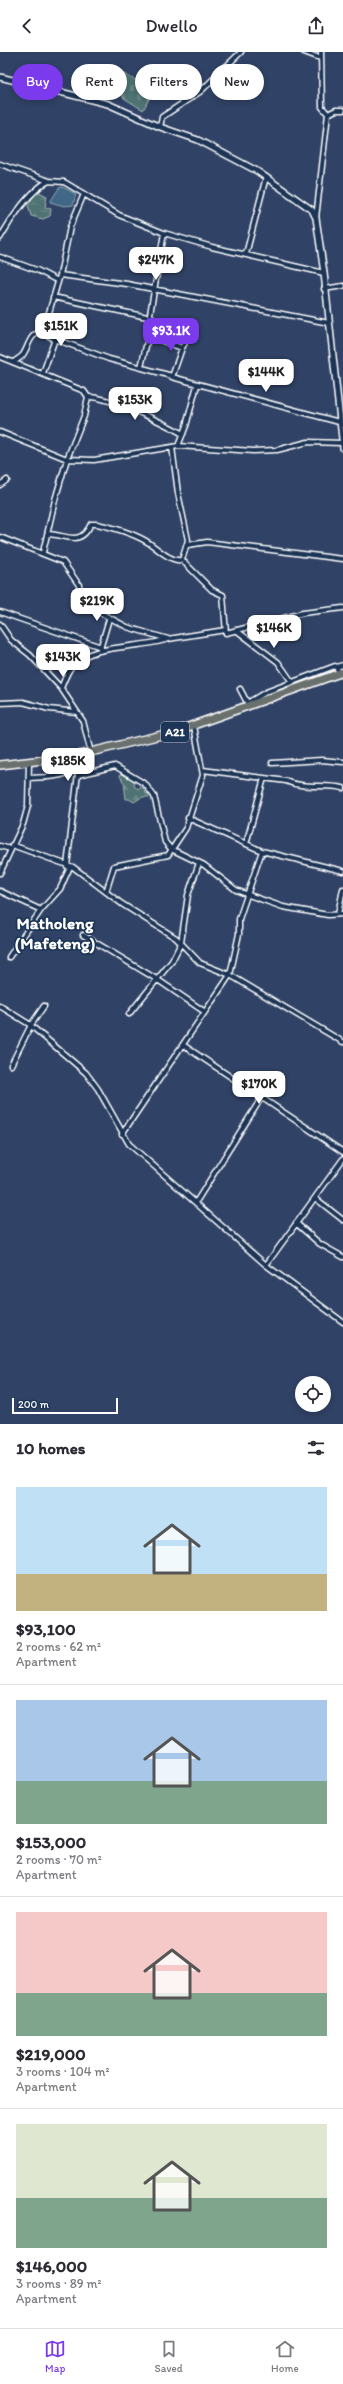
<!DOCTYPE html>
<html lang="en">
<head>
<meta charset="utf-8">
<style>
  body { margin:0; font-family:Itim,sans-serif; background:#f7f7f7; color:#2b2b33; height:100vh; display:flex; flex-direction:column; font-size:15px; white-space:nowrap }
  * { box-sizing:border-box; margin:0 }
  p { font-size:13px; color:#7c7c81 }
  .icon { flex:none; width:22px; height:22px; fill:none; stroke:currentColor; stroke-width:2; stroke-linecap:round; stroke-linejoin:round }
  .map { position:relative; height:1372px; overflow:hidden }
  .side { display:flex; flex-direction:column; background:#fff; flex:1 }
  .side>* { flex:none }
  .guide { position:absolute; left:12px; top:12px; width:319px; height:36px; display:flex; gap:8px }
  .buttons { position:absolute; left:295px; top:1324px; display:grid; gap:8px }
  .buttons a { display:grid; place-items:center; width:36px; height:36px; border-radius:50%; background:#fff; box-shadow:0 2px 6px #0003; font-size:20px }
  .scale { position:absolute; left:12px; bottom:10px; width:106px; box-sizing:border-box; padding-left:4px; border:2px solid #fff; border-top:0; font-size:11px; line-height:14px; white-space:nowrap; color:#fff; -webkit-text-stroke:3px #1d3557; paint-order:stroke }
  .price { position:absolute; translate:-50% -34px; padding:0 9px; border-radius:8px; background:#fff; color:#222; font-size:13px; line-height:26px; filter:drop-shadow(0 1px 2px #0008) }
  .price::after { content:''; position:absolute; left:50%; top:24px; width:12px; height:9px; margin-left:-6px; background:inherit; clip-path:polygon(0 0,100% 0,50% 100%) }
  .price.current { background:#7c3aed; color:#fff }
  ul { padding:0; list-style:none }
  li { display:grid; align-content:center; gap:8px; height:212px; padding:0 16px }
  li+li { border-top:1px solid #e1e1e2 }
  li span { display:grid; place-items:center; height:124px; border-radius:0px; color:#555 }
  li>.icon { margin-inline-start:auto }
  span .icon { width:72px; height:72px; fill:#fffc; stroke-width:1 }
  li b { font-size:17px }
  h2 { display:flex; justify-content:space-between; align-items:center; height:48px; padding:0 16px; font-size:17px }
  .chip { padding:0 14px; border-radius:18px; background:#fff; box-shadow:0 2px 6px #0003; font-size:14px; line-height:36px }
  .chip.current { background:#7c3aed; color:#fff }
  header { display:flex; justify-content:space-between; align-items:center; height:52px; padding:0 16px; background:#fff; font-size:18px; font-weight:600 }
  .tabs { display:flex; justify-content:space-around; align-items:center; height:56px; border-top:1px solid #e1e1e2; background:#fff; font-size:11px; color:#7c7c81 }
  .tabs a { display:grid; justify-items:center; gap:2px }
  .tabs .current { color:#7c3aed }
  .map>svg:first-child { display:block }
</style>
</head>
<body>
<header><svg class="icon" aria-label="back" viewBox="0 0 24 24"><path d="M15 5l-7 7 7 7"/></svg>Dwello<svg class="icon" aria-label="share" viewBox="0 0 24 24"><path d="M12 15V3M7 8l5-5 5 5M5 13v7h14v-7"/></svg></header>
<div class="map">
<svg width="343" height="1372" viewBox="0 0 343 1372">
  <defs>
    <pattern id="forest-firs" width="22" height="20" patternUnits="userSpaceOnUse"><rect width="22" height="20" fill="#4f7273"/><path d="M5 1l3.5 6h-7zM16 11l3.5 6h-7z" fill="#698788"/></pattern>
    <pattern id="wetland-marsh" width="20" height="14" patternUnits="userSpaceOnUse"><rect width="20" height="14" fill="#4f7273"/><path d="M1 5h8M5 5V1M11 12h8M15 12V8" fill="none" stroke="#698788"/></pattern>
    <pattern id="cemetery-stones" width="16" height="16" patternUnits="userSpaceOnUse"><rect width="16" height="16" fill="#4f7273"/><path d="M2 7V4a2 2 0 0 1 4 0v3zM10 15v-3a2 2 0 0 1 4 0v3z" fill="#698788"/></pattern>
  </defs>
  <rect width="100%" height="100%" fill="#304265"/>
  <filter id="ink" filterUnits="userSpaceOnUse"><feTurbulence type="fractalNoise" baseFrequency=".025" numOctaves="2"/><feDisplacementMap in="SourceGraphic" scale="8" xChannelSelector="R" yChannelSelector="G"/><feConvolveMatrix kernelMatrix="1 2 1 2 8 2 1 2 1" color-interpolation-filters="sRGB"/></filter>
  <g filter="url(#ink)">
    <path fill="url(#forest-firs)" stroke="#a7b8b9" d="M121 719 135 730 134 734 138 737 140 735 145 737 146 742 151 741 152 745H142L134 750 129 747H126L124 731 120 724Z"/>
    <path fill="url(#wetland-marsh)" stroke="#a7b8b9" d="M39 140 47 144 45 155 51 157 50 164 43 167 31 164 28 153 35 142Z"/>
    <path fill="url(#cemetery-stones)" stroke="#a7b8b9" d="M118 19 149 35 147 42 150 45 143 58 124 46 116 37Z"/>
    <path fill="#3f6886" stroke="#8ca4b6" d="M62 135 76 142 73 153 64 154 50 150 59 136Z"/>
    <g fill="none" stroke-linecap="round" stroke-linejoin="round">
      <g stroke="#fff" stroke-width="7">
        <path id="minor" d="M304 0 320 6
          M321 0 322 55 328 62
          M160 75 162 65 201 39 241 0
          M0 112 49 129 64 130 119 163 164 181 212 195 324 221
          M316 166 328 62 336 58H343
          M0 186C10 168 31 137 49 129
          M246 202 266 125
          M0 205 39 219 58 229
          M60 223 127 232 329 271
          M324 237 343 234
          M53 245 152 266
          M43 281 55 287 43 321
          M189 283 182 296 172 325 339 370
          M149 284 182 296
          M55 287 109 307 172 324
          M0 305 84 339 88 345 84 364 67 407 55 448 43 500
          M14 310C16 308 20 306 22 304 29 296 29 279 43 281L60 223 70 175 84 142
          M141 315 152 269 150 262 164 181
          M88 345C108 344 164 371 183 382
          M0 380 67 407 94 408 178 394 253 399 277 398 308 390 342 391
          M178 394 186 374 197 333
          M172 395 178 441 188 488 182 508
          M0 433 7 428
          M48 482C68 483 80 495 91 472H97C115 476 137 482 152 493 160 499 172 510 182 508
          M0 485 63 510 79 533 82 551 127 575 168 587 225 578
          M188 493 207 490 343 507
          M182 508 212 538 223 543 226 581 303 561 343 556
          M0 560 101 595
          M0 572 11 588 30 603 61 636 83 669 91 701C72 726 57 725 29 726
          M236 578 278 610 292 630
          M100 597 109 567
          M336 615 343 613
          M61 636C64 629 67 620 72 614 91 591 141 597 168 587
          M240 637 249 654
          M249 650 266 640 335 614 340 621
          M0 651 23 650 49 657 77 660
          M272 711 322 708 343 710
          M203 718 286 729C303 737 324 732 343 736
          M78 723 115 714 145 732 154 744 165 790 171 797 204 813 236 838 246 842 283 855 328 863 343 862
          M188 766 262 799 343 819
          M246 792 264 726
          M12 793 73 815 122 852 176 886 200 911 230 923 343 990
          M0 794 10 797
          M67 814 78 721
          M0 821 23 772 28 754 29 710
          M0 839 41 858
          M106 840 114 814 168 803 186 776 203 723 194 674
          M338 862 343 837
          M83 883 158 928 205 960
          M9 905 41 858 60 837 70 815
          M0 954 29 972 86 1021 98 1037 129 1092 266 1213
          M129 962 172 909 181 891 188 843 199 811
          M183 993 343 1100
          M11 1013 31 973 44 954
          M122 1082 230 923 239 882V867L262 799
          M343 1107 266 1213 343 1270
          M315 1146 343 1168
          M196 1150 262 1045
          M296 1171 320 1192 343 1205"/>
      </g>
      <g stroke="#fff" stroke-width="8">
        <path id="tertiary" d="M0 25 108 52 160 75 198 88 257 119 312 158 316 166 324 221 343 396"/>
      </g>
      <g stroke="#fff" stroke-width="10">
        <path id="primary" d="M0 713 70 705 174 680 343 620"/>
      </g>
      <use href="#minor" stroke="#1d3557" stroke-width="4"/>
      <use href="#tertiary" stroke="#1d3557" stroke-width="5"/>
      <use href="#primary" stroke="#6a706d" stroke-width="7"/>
    </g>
  </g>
  <g text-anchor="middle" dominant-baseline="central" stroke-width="3.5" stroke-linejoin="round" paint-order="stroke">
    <rect fill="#1d3557" stroke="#bbc2cd" stroke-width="1" x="161" y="670" width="28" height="20" rx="3"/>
    <g font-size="12" font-weight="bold" fill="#fff">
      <text x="175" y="680">A21</text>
    </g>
    <g font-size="17" font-weight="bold" fill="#fff" stroke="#1d3557">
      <text x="55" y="871">Matholeng<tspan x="55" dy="20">(Mafeteng)</tspan></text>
    </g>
  </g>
</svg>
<div class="buttons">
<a><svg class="icon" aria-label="locate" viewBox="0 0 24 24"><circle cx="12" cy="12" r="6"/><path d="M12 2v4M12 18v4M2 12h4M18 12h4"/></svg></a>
</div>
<div class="scale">200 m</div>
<b class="price" style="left:156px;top:229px">$247K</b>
<b class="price" style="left:61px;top:295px">$151K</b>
<b class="price current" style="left:171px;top:300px">$93.1K</b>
<b class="price" style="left:266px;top:341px">$144K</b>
<b class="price" style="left:135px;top:369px">$153K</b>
<b class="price" style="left:97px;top:570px">$219K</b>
<b class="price" style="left:274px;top:597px">$146K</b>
<b class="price" style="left:63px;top:626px">$143K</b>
<b class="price" style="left:68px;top:730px">$185K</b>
<b class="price" style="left:259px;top:1053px">$170K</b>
<div class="guide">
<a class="chip current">Buy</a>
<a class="chip">Rent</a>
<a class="chip">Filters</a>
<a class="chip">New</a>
</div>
</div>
<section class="side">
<h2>10 homes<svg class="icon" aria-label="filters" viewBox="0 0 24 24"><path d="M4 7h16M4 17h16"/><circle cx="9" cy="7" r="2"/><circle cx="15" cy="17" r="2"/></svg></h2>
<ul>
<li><span style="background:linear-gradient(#bfe0f5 70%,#c2b280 0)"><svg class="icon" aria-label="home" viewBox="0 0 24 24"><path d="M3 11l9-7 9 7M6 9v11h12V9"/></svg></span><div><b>$93,100</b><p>2 rooms · 62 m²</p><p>Apartment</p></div></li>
<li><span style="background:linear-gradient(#a9c7e8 65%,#7fa58c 0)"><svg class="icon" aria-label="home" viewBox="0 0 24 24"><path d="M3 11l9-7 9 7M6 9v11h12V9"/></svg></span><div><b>$153,000</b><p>2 rooms · 70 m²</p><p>Apartment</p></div></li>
<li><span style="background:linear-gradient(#f6c9c9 65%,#7fa58c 0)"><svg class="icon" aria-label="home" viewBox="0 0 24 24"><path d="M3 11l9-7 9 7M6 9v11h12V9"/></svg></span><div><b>$219,000</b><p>3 rooms · 104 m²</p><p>Apartment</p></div></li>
<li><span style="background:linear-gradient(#dfe7d0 60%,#7fa58c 0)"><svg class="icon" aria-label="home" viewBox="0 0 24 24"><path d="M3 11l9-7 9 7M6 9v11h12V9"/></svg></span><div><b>$146,000</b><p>3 rooms · 89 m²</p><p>Apartment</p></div></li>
</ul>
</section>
<nav class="tabs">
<a class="current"><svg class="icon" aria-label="map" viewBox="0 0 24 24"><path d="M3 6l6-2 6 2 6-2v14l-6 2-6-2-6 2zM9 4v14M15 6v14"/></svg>Map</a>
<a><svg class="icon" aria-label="saved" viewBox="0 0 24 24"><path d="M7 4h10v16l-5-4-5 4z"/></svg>Saved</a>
<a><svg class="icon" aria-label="home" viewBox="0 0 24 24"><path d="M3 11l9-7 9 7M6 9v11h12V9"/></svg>Home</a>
</nav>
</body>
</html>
